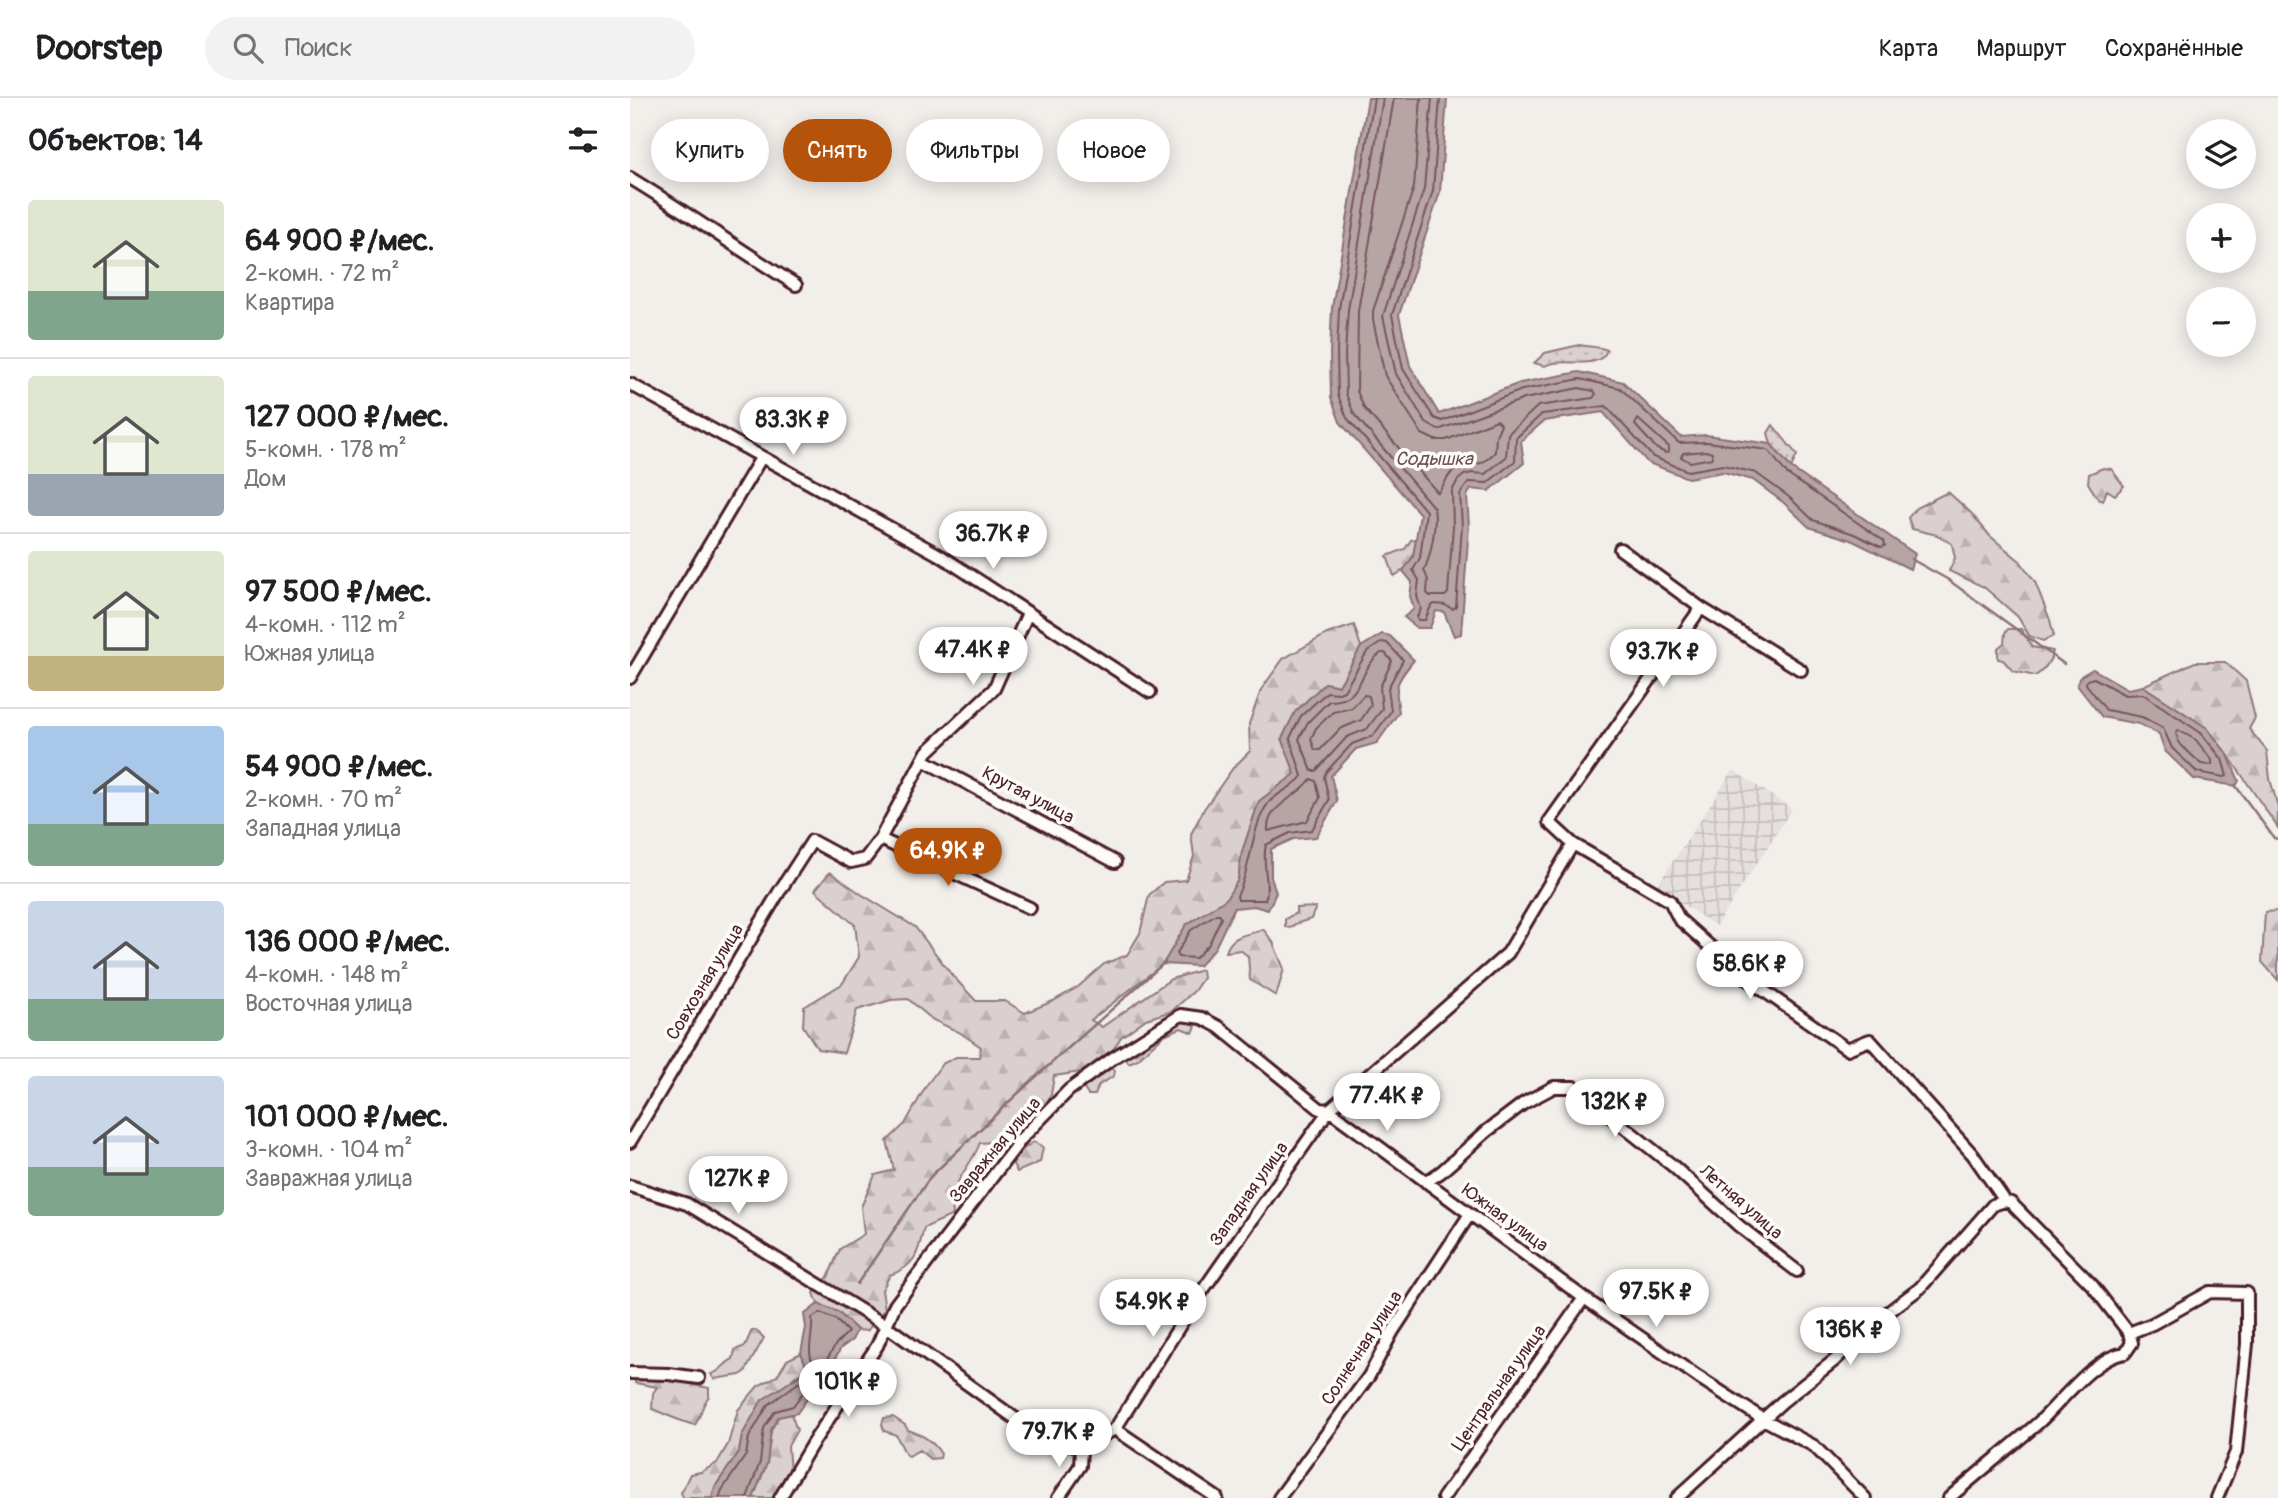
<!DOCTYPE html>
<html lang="ru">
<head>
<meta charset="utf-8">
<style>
  body { margin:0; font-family:Pangolin,sans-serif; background:#f2f2f2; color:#202124; height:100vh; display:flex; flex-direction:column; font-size:26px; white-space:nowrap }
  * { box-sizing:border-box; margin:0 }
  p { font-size:23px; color:#757577 }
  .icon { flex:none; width:38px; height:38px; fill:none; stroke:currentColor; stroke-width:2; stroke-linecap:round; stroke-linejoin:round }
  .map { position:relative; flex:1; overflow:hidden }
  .side { display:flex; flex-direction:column; background:#fff; width:630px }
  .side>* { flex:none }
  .banner { position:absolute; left:21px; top:21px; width:665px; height:63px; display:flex; gap:14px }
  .tools { position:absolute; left:1556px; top:21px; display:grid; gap:14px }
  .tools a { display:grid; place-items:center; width:70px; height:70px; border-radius:50%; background:#fff; box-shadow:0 4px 18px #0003; font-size:35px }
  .price { position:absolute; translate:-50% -60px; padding:0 16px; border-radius:24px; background:#fff; color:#222; font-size:23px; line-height:46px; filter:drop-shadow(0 2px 4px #0008) }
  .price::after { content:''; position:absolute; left:50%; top:42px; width:21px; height:16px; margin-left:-10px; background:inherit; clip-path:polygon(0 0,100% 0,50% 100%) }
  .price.current { background:#b45309; color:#fff }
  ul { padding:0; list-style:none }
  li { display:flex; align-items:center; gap:21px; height:175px; padding:0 28px }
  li+li { border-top:2px solid #e0e0e0 }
  li span { display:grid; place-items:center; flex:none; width:196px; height:140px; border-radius:7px; color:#555 }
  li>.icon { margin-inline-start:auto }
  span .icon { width:84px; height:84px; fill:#fffc; stroke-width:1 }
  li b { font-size:30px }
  h2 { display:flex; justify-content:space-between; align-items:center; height:84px; padding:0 28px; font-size:30px }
  .chip { padding:0 24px; border-radius:32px; background:#fff; box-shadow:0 4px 18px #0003; font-size:24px; line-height:63px }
  .chip.current { background:#b45309; color:#fff }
  header { display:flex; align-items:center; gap:42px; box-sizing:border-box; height:98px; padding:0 35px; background:#fff; border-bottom:2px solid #e0e0e0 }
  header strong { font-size:33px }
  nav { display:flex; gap:38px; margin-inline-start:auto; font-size:24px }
  .search { width:490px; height:63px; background:#f2f2f2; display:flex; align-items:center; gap:18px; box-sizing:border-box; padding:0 24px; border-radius:38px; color:#757577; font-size:26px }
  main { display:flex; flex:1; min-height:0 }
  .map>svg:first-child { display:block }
</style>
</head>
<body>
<header>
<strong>Doorstep</strong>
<div class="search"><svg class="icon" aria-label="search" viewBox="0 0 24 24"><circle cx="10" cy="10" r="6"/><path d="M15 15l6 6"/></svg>Поиск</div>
<nav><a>Карта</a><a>Маршрут</a><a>Сохранённые</a></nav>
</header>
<main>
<section class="side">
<h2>Объектов: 14<svg class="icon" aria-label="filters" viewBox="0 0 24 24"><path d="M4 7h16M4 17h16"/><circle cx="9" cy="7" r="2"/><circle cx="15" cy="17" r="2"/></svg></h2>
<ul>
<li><span style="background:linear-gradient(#dfe7d0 65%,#7fa58c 0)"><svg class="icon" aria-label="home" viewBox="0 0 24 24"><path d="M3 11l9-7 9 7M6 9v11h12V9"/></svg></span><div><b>64 900 ₽/мес.</b><p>2-комн. · 72 m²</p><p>Квартира</p></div></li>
<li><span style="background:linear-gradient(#dfe7d0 70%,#9aa5b1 0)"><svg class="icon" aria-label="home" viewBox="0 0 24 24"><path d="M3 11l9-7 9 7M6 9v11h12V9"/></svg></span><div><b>127 000 ₽/мес.</b><p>5-комн. · 178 m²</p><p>Дом</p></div></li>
<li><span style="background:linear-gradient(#dfe7d0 75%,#c2b280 0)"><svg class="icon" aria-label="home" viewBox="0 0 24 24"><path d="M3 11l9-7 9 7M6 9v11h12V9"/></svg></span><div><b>97 500 ₽/мес.</b><p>4-комн. · 112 m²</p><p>Южная улица</p></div></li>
<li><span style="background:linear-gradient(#a9c7e8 70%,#7fa58c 0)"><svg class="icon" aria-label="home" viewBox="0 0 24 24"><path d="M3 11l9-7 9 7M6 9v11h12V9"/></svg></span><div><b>54 900 ₽/мес.</b><p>2-комн. · 70 m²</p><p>Западная улица</p></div></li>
<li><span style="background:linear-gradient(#c9d6e8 70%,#7fa58c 0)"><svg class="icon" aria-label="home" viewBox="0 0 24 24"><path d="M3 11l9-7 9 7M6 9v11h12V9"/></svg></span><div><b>136 000 ₽/мес.</b><p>4-комн. · 148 m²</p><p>Восточная улица</p></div></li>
<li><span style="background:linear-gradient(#c9d6e8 65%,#7fa58c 0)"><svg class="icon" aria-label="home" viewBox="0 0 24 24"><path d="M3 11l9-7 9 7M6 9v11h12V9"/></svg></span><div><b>101 000 ₽/мес.</b><p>3-комн. · 104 m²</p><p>Завражная улица</p></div></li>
</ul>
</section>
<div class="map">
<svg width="1648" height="1400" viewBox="0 0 1648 1400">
  <defs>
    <pattern id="industrial-grid" width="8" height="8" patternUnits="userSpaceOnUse" patternTransform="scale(1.75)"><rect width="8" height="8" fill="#e5dfdd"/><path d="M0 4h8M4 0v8" fill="none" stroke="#c6bfbe"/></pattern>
    <pattern id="grass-dots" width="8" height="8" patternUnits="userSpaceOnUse" patternTransform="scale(1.75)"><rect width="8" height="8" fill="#d9d0cf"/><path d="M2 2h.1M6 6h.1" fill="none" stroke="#bcb2b2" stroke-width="1.8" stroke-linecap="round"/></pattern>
    <pattern id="forest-firs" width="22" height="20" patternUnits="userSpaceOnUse" patternTransform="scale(1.75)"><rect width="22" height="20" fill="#d9d0cf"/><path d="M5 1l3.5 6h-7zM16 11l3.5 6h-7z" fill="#bcb2b2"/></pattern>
  </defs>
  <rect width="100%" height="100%" fill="#f2efeb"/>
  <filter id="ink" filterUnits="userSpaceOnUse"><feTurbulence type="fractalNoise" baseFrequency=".0143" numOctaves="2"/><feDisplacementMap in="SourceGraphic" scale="14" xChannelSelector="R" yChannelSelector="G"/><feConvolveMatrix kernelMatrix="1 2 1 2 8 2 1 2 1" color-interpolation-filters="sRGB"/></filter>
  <g filter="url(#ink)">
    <path fill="url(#industrial-grid)" d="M1103 672 1162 711 1086 828 1026 789Z"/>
    <path fill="url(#grass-dots)" stroke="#92787d" stroke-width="2" d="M949 247C958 249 969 248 977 252 970 274 933 258 915 268L904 265 915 255Z
      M1143 327 1167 357 1161 370 1141 346 1138 335Z"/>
    <path fill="url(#forest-firs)" stroke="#92787d" stroke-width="2" d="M1473 370 1481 371 1494 388 1485 397 1477 392 1473 403 1468 401 1458 385 1459 376Z
      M1318 394 1341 415 1360 438 1390 463 1405 484 1420 522 1424 538 1413 543 1399 538 1388 519 1354 489 1319 473 1325 460 1322 446 1307 437 1282 431 1278 420 1286 410Z
      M786 441C784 458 780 470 764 478L757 458 775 451 781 442Z
      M724 527 731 549 709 588 695 585 665 614 666 676 629 703 612 754 608 782 596 802 556 827 533 866 461 922 472 929 541 881 572 872 573 880 564 893 542 913 516 921 491 939 481 955 458 973 424 978 421 997 409 1016 393 1018 379 1047 364 1044 350 1045C339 1073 319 1082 323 1117L294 1130C288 1155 286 1168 260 1177L252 1192 255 1211 237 1233 227 1232 208 1214 188 1206 184 1195 198 1179 210 1151 234 1136 231 1109 245 1077 264 1072 257 1043 275 1026 296 988 312 966 326 959H349L351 949 329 934 303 922 278 901 261 902 227 912 214 955 188 951 173 928 174 909 212 886 229 859 225 827 185 792 200 774 231 796 285 829 322 877 346 903H375L395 915 423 903 448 889 474 866 497 857 510 835 519 797 534 784 556 782 564 758 561 736 574 711 603 670 620 653 619 626 631 592 653 561 697 536Z
      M1378 531H1391L1402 549 1423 553C1421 563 1414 573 1405 578L1383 573 1373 562 1368 561V550L1374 545 1375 535Z
      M1565 564H1595L1616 583 1625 620 1619 631 1637 653 1640 681 1648 709V730L1598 657 1577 630 1513 588Z
      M686 809 681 821 665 826 660 830 655 829V821L666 815V810Z
      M1648 813V882L1632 864 1635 814Z
      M633 831 643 844 654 871 646 898 620 882 618 858 610 852 596 854C602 835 618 838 633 831Z
      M66 895 73 898C73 911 65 921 53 925L52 919Z
      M551 923 560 924 566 928 563 935 551 930 534 937 508 961 499 965 496 961 527 936Z
      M478 969 485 972 484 978 469 987 465 997H458L452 988C462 981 471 980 478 969Z
      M404 1044 413 1049 410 1064 387 1074 383 1066C386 1055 395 1049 404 1044Z
      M122 1232H126L134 1240 115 1274 110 1277 84 1281 81 1276C91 1274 94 1265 103 1261L105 1252 115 1248Z
      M171 1255 178 1272 164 1279 112 1337 109 1354 85 1389 82 1400H54L51 1395 60 1376 71 1374 87 1365 98 1346 108 1312 128 1288 147 1278 157 1262Z
      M7 1278H25L79 1290V1298C72 1307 71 1317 65 1327 51 1324 35 1316 22 1311L23 1295 27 1289 5 1285Z
      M161 1316 167 1332 158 1348 160 1374 144 1400H123L137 1365 141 1332 148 1319Z
      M263 1319 275 1327 278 1332C291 1336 304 1344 311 1356L310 1360 300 1361 289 1352 279 1358 276 1357 266 1337 254 1333 252 1326 254 1320Z"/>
    <path fill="#b7a5a6" stroke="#8b6f75" stroke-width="2" d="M738 0H817L810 94 769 217 780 268 809 316 890 285 949 274 993 284 1051 339 1076 337 1141 346 1161 370 1285 456 1280 471 1221 442 1179 429 1154 405 1123 382 1093 374 1058 380 1018 365 973 314 914 323 891 343 894 365 859 393 841 391 837 398 839 428 831 536 824 538 814 514 806 513 800 530H787L774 519 784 511 780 498 782 484 773 473 783 459 790 416 710 324 701 299 700 255 702 210Z
      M752 536 760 538 784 562C766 584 764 587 769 614L747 645 726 651 701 678 707 703 686 739 663 741 641 751V779L646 795 638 812 624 808 604 810 585 850 569 868 533 866 556 827 596 801 608 782 612 754 629 703 665 676 652 640 665 614 695 585 709 588 731 549Z
      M1463 571 1498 591 1513 588 1577 630 1598 657 1609 683 1606 688 1564 681 1535 653 1529 636 1509 626 1472 619 1447 587 1451 578Z
      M188 1206 208 1214 227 1232 222 1242 211 1250 199 1271 183 1279 182 1294 167 1315 148 1319 141 1332 137 1365 123 1400H82L85 1389 109 1354 112 1337 132 1302 178 1272 171 1255 176 1229 174 1217Z"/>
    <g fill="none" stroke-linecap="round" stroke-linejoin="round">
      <path stroke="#76555c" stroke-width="2" d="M744 0 709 211 707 255 708 297 717 320 796 413 790 460 783 472 789 482 787 498 791 511 787 519 788 522H795L800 510 804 506 815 507 822 511 826 509 832 428 830 396 839 384 857 385 885 363 886 340 912 316 976 308 1023 359 1058 373 1093 367 1126 375 1159 399 1183 422 1224 436 1251 449 1255 448 1254 443 1157 376 1138 352 1077 344 1049 345 990 290 950 281 892 292 812 323 804 320 773 271 762 217 803 93 810 0
        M753 0 718 212 715 255 716 296 724 316 804 410C807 424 801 459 794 472L798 482 797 495 800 498H815L818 495 823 428 822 393 828 382 834 377 842 375 855 376 876 359 878 336 908 308 963 300 966 296 964 293 949 290 894 301 808 332 796 325 766 276 753 218 794 91 802 0
        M764 0 728 213 727 293 734 310 808 395C815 387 818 374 829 368 837 363 844 367 851 365 856 363 862 357 865 354L866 338 871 326 867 322 816 342H805L792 336 755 278 743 222V213L784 89 791 0
        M1008 321 1039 349V354L1036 355 1027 351 1005 327Z
        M1076 353 1082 355V360L1060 364 1051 359 1053 355Z
        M752 544 757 545 773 562 758 590 761 613 743 638 722 646 696 674 694 679 699 702 682 732 660 735 636 747C631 765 641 790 635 802H608L607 798C621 771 620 737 635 710 642 696 663 691 672 678L660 640 671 618 697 594 709 595 714 593 737 554Z
        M751 555H755L762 563 750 589 752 611 737 631 717 639 686 673H682L669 641 678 624 699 603C735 604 727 571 751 555Z
        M1464 580 1495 597 1513 596 1571 635 1592 661 1597 678 1594 679 1567 674 1542 650 1533 630 1512 619 1476 612 1456 586 1457 582Z
        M734 597 739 598 741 607 731 622 710 631 690 652H685L681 641 686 630 703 614 722 610Z
        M1548 632 1566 642 1582 662V667L1571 666 1549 645 1546 636Z
        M681 681 686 683 690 700 677 723 638 733C636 707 668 700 681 681Z
        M586 816H590L591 820 579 846 566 860 548 859 547 855 561 832Z
        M190 1215 205 1221 218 1234 206 1246 194 1266 186 1269C174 1255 184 1238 182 1220Z
        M89 1400 92 1392 116 1357 119 1339 138 1307 168 1285 174 1283 175 1292 163 1308 145 1313 134 1330 130 1364 117 1400"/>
      <path stroke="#8b6f75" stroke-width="2.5" d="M1281 461 1317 481 1434 566
        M1605 687 1644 740 1648 741
        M227 1186 301 1078 399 985 535 864"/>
      <g stroke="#4a1f2b" stroke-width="16">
        <path id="minor" d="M0 80C56 114 110 152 166 187
          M0 286 311 458 520 594
          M990 451 1071 510
          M1171 572 1071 510 919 724 943 746 1040 803 1049 821 1117 881 1217 951 1240 942 1343 1057 1375 1103
          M0 580 131 360
          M293 662 485 764
          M250 741 400 810
          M0 1044 149 794 182 743 221 764 235 761 250 741 297 654 364 591 398 515
          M796 1084 811 1074 857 1033 894 1005 924 989H944L1043 1068 1109 1128 1167 1173
          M0 1088 57 1106 255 1227 407 1336 451 1349 485 1331
          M1499 1235 1522 1226 1580 1194 1617 1195V1246L1606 1354 1587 1400
          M0 1275 39 1276 69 1280
          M485 1331 564 1205 699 1012 878 855 943 746
          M485 1331 587 1400
          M150 1400 182 1346 247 1248 265 1207 392 1040 439 992 483 960 551 917 572 920 589 929 690 1011 699 1012 954 1200 1068 1279 1133 1321 1184 1348 1235 1400
          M428 1400 450 1368 451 1349
          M649 1400 739 1278 763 1233 840 1116
          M813 1400 954 1200
          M1047 1400 1152 1304 1205 1262 1240 1228 1290 1190 1363 1107 1375 1103 1381 1105 1462 1187 1499 1235 1502 1245 1495 1255C1462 1260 1432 1304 1407 1326 1378 1351 1348 1375 1319 1400"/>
      </g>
      <use href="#minor" stroke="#fdfcf7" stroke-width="10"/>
    </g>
  </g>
  <g text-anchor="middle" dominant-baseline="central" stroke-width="7" stroke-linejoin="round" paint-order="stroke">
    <g font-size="18" fill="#4a1f2b" stroke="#fdfcf7">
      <text transform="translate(398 697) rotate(28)">Крутая улица</text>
      <text transform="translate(75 884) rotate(-59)">Совхозная улица</text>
      <text transform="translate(365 1052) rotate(-50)">Завражная улица</text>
      <text transform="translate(619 1096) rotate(-55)">Западная улица</text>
      <text transform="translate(1111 1104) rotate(41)">Летняя улица</text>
      <text transform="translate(875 1120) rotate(36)">Южная улица</text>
      <text transform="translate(732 1250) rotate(-57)">Солнечная улица</text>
      <text transform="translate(869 1290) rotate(-55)">Центральная улица</text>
    </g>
    <g font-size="19" font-style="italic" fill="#704e56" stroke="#fdfcf7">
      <text x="804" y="361">Содышка</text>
    </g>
  </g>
</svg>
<div class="tools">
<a><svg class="icon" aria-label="layers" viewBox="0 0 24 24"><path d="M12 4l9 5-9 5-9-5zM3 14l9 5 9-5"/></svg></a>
<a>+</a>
<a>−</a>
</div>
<b class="price" style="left:163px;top:359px">83.3K ₽</b>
<b class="price" style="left:363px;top:473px">36.7K ₽</b>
<b class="price" style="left:343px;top:589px">47.4K ₽</b>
<b class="price" style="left:1033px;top:591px">93.7K ₽</b>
<b class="price current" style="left:318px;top:790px">64.9K ₽</b>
<b class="price" style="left:1120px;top:903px">58.6K ₽</b>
<b class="price" style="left:757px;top:1035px">77.4K ₽</b>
<b class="price" style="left:985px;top:1041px">132K ₽</b>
<b class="price" style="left:108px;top:1118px">127K ₽</b>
<b class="price" style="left:1026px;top:1231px">97.5K ₽</b>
<b class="price" style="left:523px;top:1241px">54.9K ₽</b>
<b class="price" style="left:1220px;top:1269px">136K ₽</b>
<b class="price" style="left:218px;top:1321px">101K ₽</b>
<b class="price" style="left:429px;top:1371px">79.7K ₽</b>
<div class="banner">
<a class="chip">Купить</a>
<a class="chip current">Снять</a>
<a class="chip">Фильтры</a>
<a class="chip">Новое</a>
</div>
</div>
</main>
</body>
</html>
